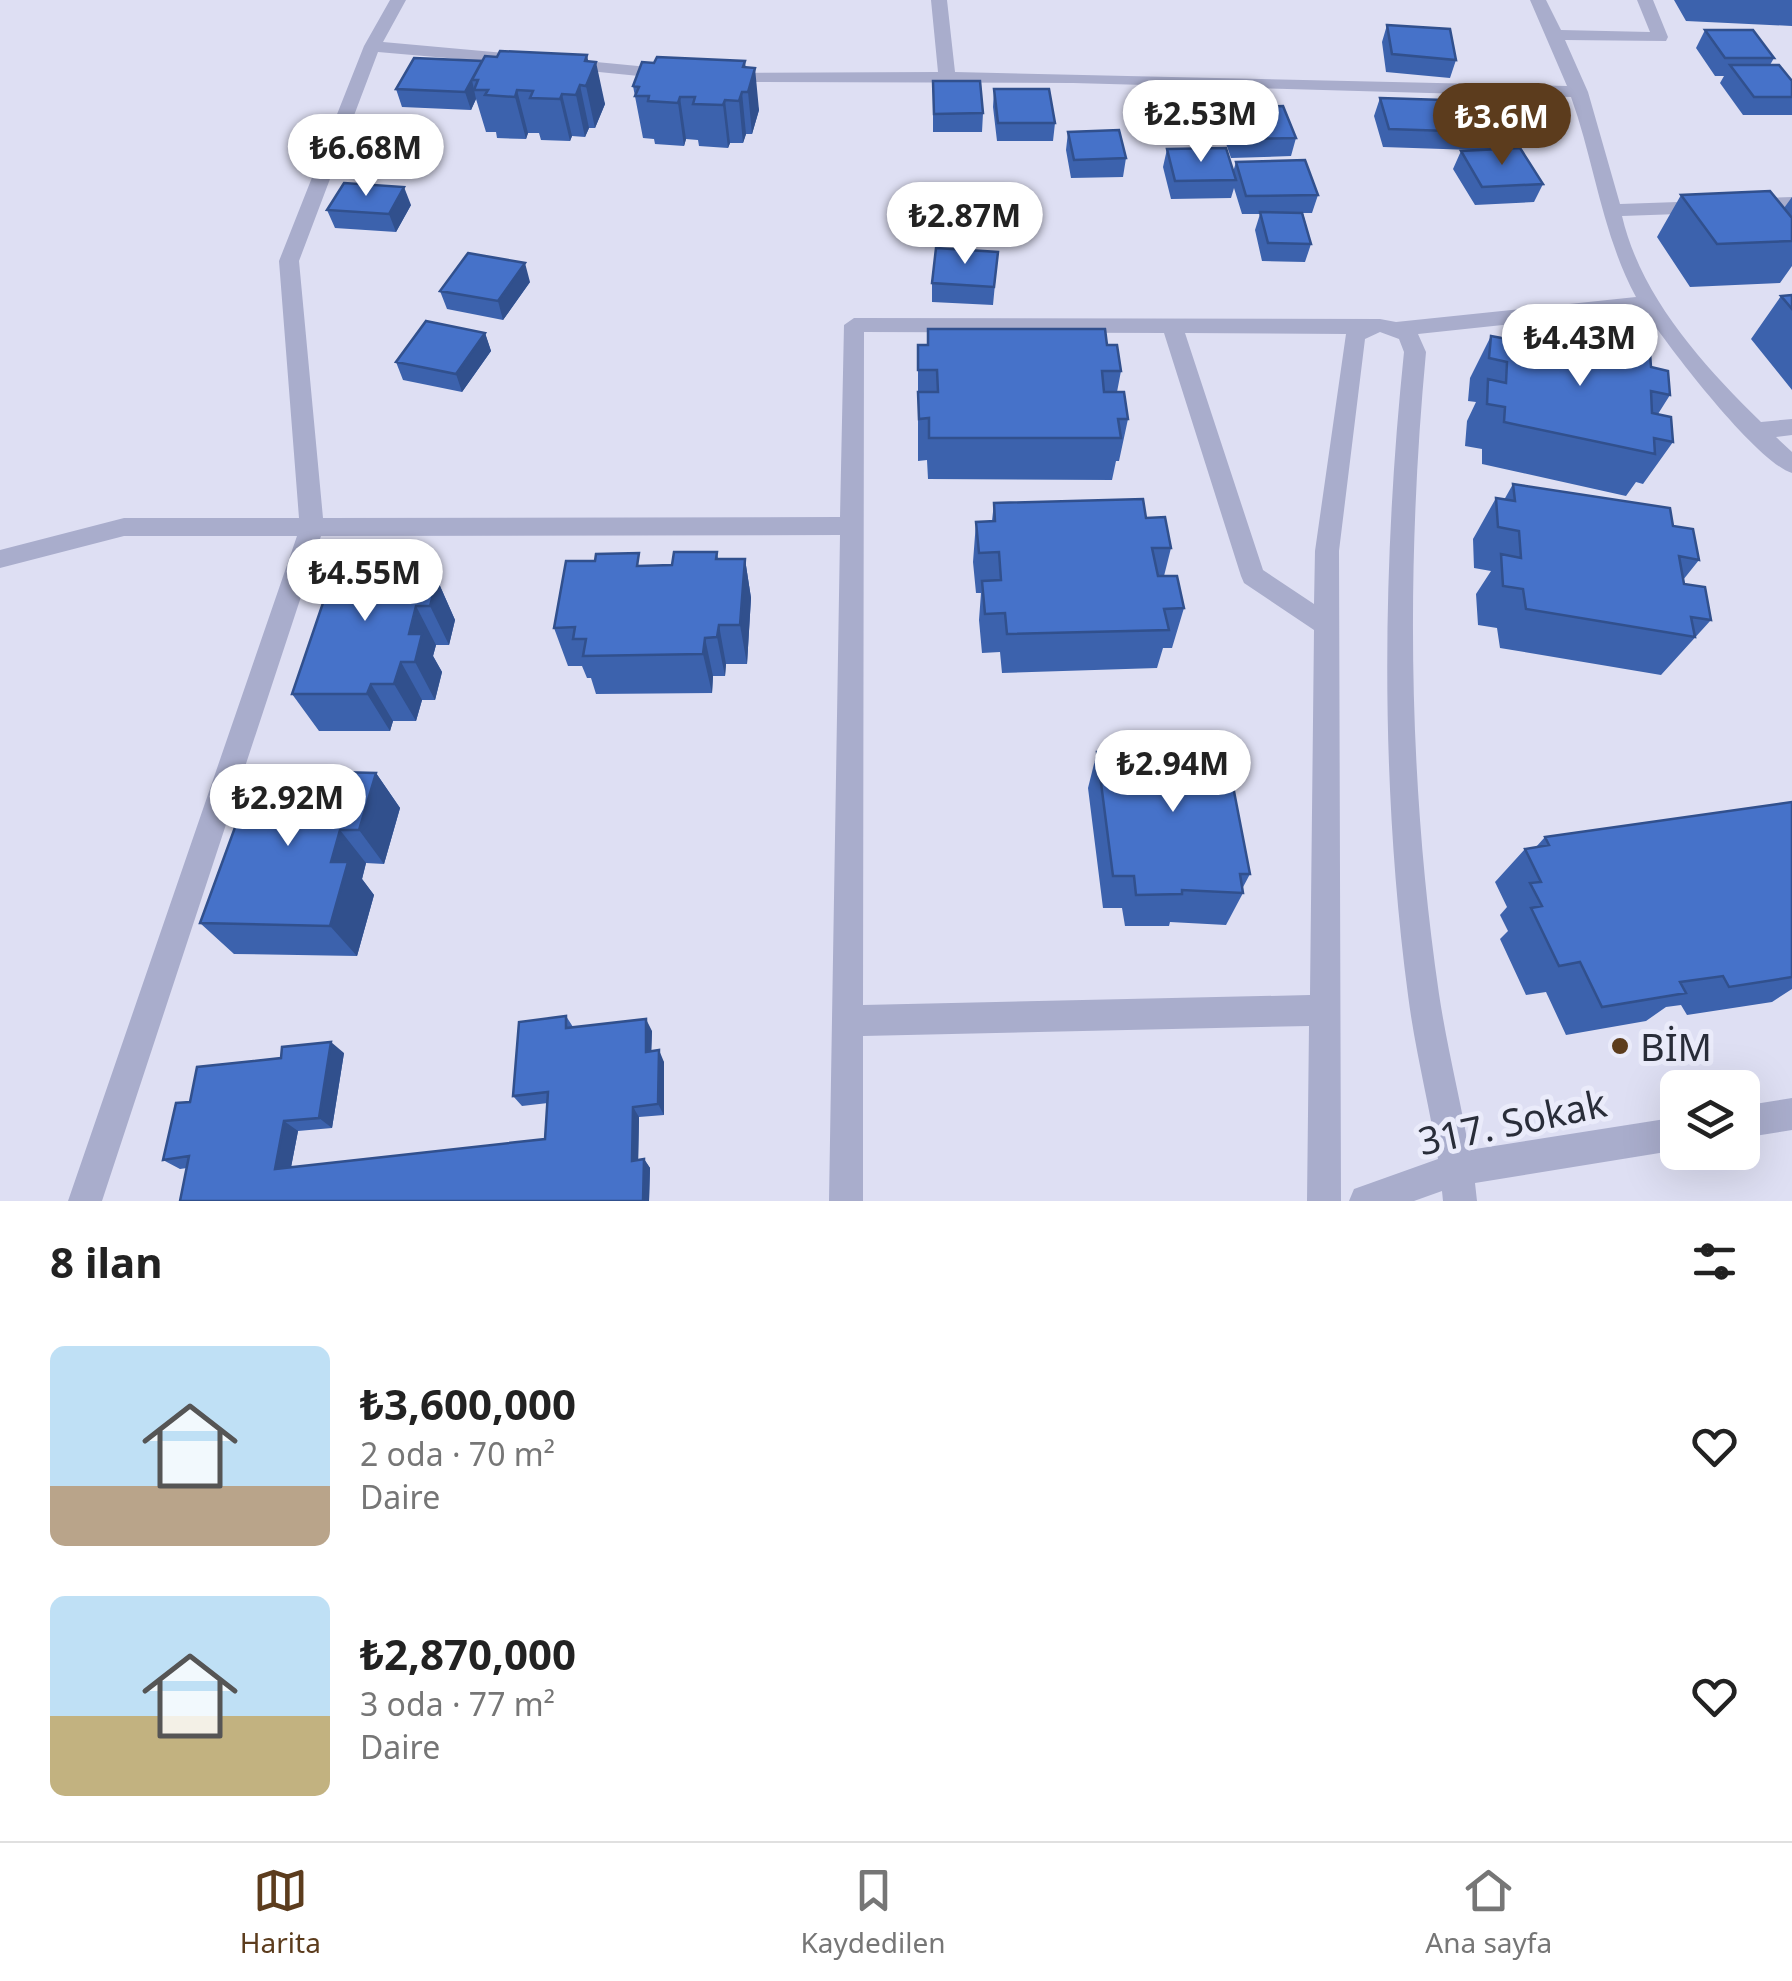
<!DOCTYPE html>
<html lang="tr">
<head>
<meta charset="utf-8">
<style>
  body { margin:0; font-family:"Noto Sans",sans-serif; background:#f2f2f2; color:#222; height:100vh; display:flex; flex-direction:column; font-size:38px; white-space:nowrap }
  * { box-sizing:border-box; margin:0 }
  p { font-size:32px; color:#767676 }
  .icon { flex:none; width:55px; height:55px; fill:none; stroke:currentColor; stroke-width:2; stroke-linecap:round; stroke-linejoin:round }
  .map { position:relative; height:1201px; overflow:hidden }
  .sheet { display:flex; flex-direction:column; background:#fff; flex:1 }
  .sheet>* { flex:none }
  .tools { position:absolute; left:1660px; top:1070px; display:grid; gap:20px }
  .tools a { display:grid; place-items:center; width:100px; height:100px; border-radius:15px; background:#fff; box-shadow:0 10px 40px #0002; font-size:50px }
  .price { position:absolute; translate:-50% -85px; padding:0 22px; border-radius:35px; background:#fff; color:#222; font-size:32px; line-height:65px; filter:drop-shadow(0 2px 5px #0008) }
  .price::after { content:''; position:absolute; left:50%; top:60px; width:30px; height:22px; margin-left:-15px; background:inherit; clip-path:polygon(0 0,100% 0,50% 100%) }
  .price.current { background:#5c3c1d; color:#fff }
  ul { padding:0; list-style:none }
  li { display:flex; align-items:center; gap:30px; height:250px; padding:0 50px }
  li span { display:grid; place-items:center; flex:none; width:280px; height:200px; border-radius:15px; color:#555 }
  li>.icon { margin-inline-start:auto }
  span .icon { width:120px; height:120px; fill:#fffc; stroke-width:1 }
  li b { font-size:42px }
  h2 { display:flex; justify-content:space-between; align-items:center; height:120px; padding:0 50px; font-size:42px }
  .tabs { display:flex; justify-content:space-around; align-items:center; height:140px; border-top:2px solid #e0e0e0; background:#fff; font-size:28px; color:#767676 }
  .tabs a { display:grid; justify-items:center; gap:5px }
  .tabs .current { color:#5c3c1d }
  .map>svg:first-child { display:block }
</style>
</head>
<body>
<div class="map">
<svg width="1792" height="1201" viewBox="0 0 1792 1201">
  <rect width="100%" height="100%" fill="#dedff3"/>
  <g fill="none" stroke-linecap="round" stroke-linejoin="round">
    <path fill="#a9adcc" fill-rule="evenodd" d="M390 0H406L383 42 515 54 523 59 515 64 378 52 299 261 323 518 840 517 844 325 854 318 1380 319 1396 322 1636 297C1602 234 1595 164 1571 97L1073 83 724 82 715 77 718 73 938 72 931 0H947L955 72 1567 86 1530 0H1546L1561 30 1650 32 1637 0H1653L1668 37 1666 41 1565 40 1588 92 1620 204 1707 201 1717 207 1707 213 1622 216C1641 297 1702 364 1761 422L1792 419V435L1776 437 1792 452V473C1756 462 1667 345 1644 310L1418 334 1426 352C1406 566 1408 781 1439 994 1447 1047 1460 1098 1469 1150L1678 1117V1150L1475 1183 1477 1201H1443L1442 1191 1414 1201H1349L1354 1189 1438 1159C1429 1104 1415 1050 1408 995 1380 782 1382 565 1404 352L1399 339 1380 332 1365 339 1339 551 1341 1201H1307L1309 1026 863 1036V1201H829L840 535 321 536 102 1201H68L297 536H124L0 568V550L124 518H299L279 261 364 46ZM864 332 1164 333 1241 576 1244 583 1314 630 1310 995 863 1005ZM1185 333 1346 334 1315 551 1314 604 1263 570Z
      M565 59 669 69 678 74 669 79 559 68V60Z
      M1792 197V209L1747 211 1737 205 1747 199Z
      M1792 1098V1130L1742 1138V1106Z"/>
  </g>
  <path fill="#3c62ad" d="M1674 0H1792V26L1686 21Z
    M1387 25 1456 60 1450 78 1386 72 1382 42Z
    M1705 30 1774 58 1770 65 1792 81V115H1743L1720 83 1724 76H1715L1696 48Z
    M482 61 589 62 605 104 595 128H589L585 137 572 136 570 141 541 140 539 133H528L526 139 497 138 496 132H486L476 99 471 110 402 107 396 89Z
    M746 68 759 110 752 134H746L743 143H730L728 148 699 146 698 140 686 139 684 146 655 144 654 139 643 138 633 86Z
    M933 81 983 113 982 132H933Z
    M994 89 1055 123 1053 141H997L993 107Z
    M1380 98 1448 110 1507 133 1500 149 1543 184 1534 202 1475 205 1453 169 1461 151 1473 150 1383 147 1374 116Z
    M1224 108 1296 138 1291 156 1231 158 1220 126Z
    M1068 132 1126 158 1123 177 1071 178 1066 150Z
    M1167 149 1233 172 1236 162 1318 195 1312 213H1303L1311 244 1305 262 1262 261 1255 230 1260 214H1242L1234 188 1231 198 1171 199 1163 167Z
    M1681 195 1784 208 1792 197V266L1780 283 1690 287 1657 237Z
    M411 205 396 232 335 228 327 210Z
    M998 252 993 305 932 302V283Z
    M530 282 503 320 447 309 440 291Z
    M1792 295V390L1751 339 1781 296Z
    M1508 325 1651 367 1670 395 1658 414 1673 442 1643 484 1636 482 1626 496 1482 464V449L1465 446 1467 421 1476 402 1468 401 1470 378 1491 336 1502 338Z
    M485 333 491 351 462 392 403 380 396 362Z
    M918 345H1107L1121 371 1117 392 1128 419 1119 461H1116L1112 480 928 479 927 460 918 461Z
    M1513 484 1673 526 1699 560 1683 580 1684 584 1711 620 1661 675 1500 648 1497 628 1478 625 1476 594 1491 571 1474 568 1473 539 1496 498 1504 500Z
    M994 503 1146 518 1171 548 1164 576 1184 608 1172 648H1163L1157 668 1002 673 1000 652 982 653 979 620 981 593H976L973 562 976 522 992 521Z
    M409 552 413 561H429L455 620 449 645H436L433 656 442 672 435 700H422L416 721H393L390 731H319L292 694Z
    M717 552 718 559H745L751 598 747 664H726L725 676H713L712 693 596 694 591 678H587L582 666H568L554 628 595 561 642 566 672 565Z
    M1180 734 1216 750 1250 874 1242 889 1243 893 1226 925 1170 922 1169 926H1125L1122 908H1103L1088 788 1097 752H1110L1115 735 1179 738Z
    M376 773 400 808 384 864 366 863 362 879 374 895 357 956 234 954 200 923Z
    M1792 802V989L1772 1002 1687 1015 1681 1005 1666 1007 1646 1021 1566 1035 1546 992 1526 995 1500 939 1508 931 1500 915 1507 907 1495 882 1525 849 1536 847 1545 837Z
    M566 1016 573 1027 652 1031 651 1051 664 1062V1115L639 1117 638 1160 644 1159 650 1168 649 1201H180L187 1168 180 1169 163 1160 344 1053 332 1128 298 1131 291 1167 545 1139 548 1103 522 1106 513 1096Z"/>
  <path fill="#31508d" d="M587 55 591 74 596 62 605 104 595 128 586 86 585 61Z
    M482 61 478 80H472L476 99 471 110 465 92Z
    M745 61 748 91 755 68 759 110 752 134 748 92 743 67Z
    M580 85 589 128 585 137 576 95Z
    M517 90 528 133 526 139 515 97Z
    M742 92 746 134 743 143 739 101Z
    M562 94 572 136 570 141 560 99Z
    M680 97 686 139 684 146 678 103Z
    M725 100 730 143 728 148 723 105Z
    M404 187 411 205 396 232 389 214Z
    M525 263 530 282 503 320 498 301Z
    M485 333 491 351 462 392 456 374Z
    M745 559 751 598 747 664 740 625Z
    M429 561 455 620 449 645 430 606 424 580Z
    M416 606 436 645 433 656 442 672 435 700 415 662 409 634Z
    M719 625 726 664 725 676 717 637Z
    M705 638 713 676 712 693 703 654Z
    M401 662 422 700 416 721 394 684Z
    M371 684 393 721 390 731 367 694Z
    M376 773 400 808 384 864 359 830Z
    M340 830 366 863 362 879 374 895 357 956 330 926 331 862Z
    M646 1019 652 1031 651 1063 646 1052Z
    M331 1042 344 1053 332 1128 319 1118Z
    M659 1050 664 1062V1115L658 1104Z
    M633 1107 639 1117 638 1170 632 1161Z
    M284 1121 298 1131 289 1178 275 1169Z
    M644 1159 650 1168 649 1201H643Z"/>
  <path fill="#4672c9" stroke="#31508d" stroke-width="2.5" d="M1387 25 1450 29 1456 60 1392 54Z
    M1705 30H1753L1774 58H1725Z
    M500 51 587 55 585 61 596 62 586 86 580 85 576 95 562 94 560 99 530 98 533 91 517 90 515 97 485 95 488 90H474L478 80H472L485 56 497 57Z
    M657 57 745 61 743 67 755 68 748 92H742L739 101 725 100 723 105 693 104 695 97H680L678 103 648 101 649 96H635L639 87 633 86 642 62 654 63Z
    M414 58 482 61 465 92 396 89Z
    M1730 65H1779L1792 81V97H1754Z
    M933 81H980L983 113 934 114Z
    M994 89H1049L1055 123H998Z
    M1380 98 1444 100 1448 110 1498 111 1507 133 1389 129Z
    M1283 106 1296 138 1235 139 1224 108Z
    M1119 130 1126 158 1074 160 1068 132Z
    M1226 148 1236 180 1175 181 1167 149Z
    M1520 148 1543 184 1482 187 1461 151Z
    M1305 160 1318 195 1246 196 1236 162Z
    M344 183 404 187 389 214 327 210Z
    M1770 191 1792 218V241L1717 244 1681 195Z
    M1260 212 1302 213 1311 244 1268 243Z
    M936 248 998 252 994 287 932 283Z
    M468 253 525 263 498 301 440 291Z
    M1792 295V309L1781 296Z
    M426 321 485 333 456 374 396 362Z
    M1508 325 1650 353 1651 367 1668 371 1670 395 1651 391 1652 413 1671 417 1673 442 1654 438 1655 454 1504 422 1505 407 1487 404 1488 379 1506 383 1507 362 1489 358 1491 336 1507 339Z
    M928 329H1105L1107 345H1117L1121 371H1102L1104 392H1124L1128 419H1118L1121 438H929V418L919 419 918 392H938L937 370H918V345H928Z
    M1513 484 1670 508 1673 526 1693 529 1699 560 1679 556 1684 584 1705 587 1711 620 1691 617 1695 637 1526 609 1523 589 1503 586 1501 554 1521 558 1519 531 1498 527 1496 498 1515 501Z
    M1143 499 1146 518 1165 517 1171 548H1152L1158 576H1177L1184 608 1164 609 1169 630 1007 634 1005 613 985 614 982 581 1001 580 999 552 979 553 976 522 995 521 994 503Z
    M409 552 406 561H429L424 580H437L430 606H416L409 634H422L415 662H401L394 684H371L367 694H292L340 553Z
    M674 552H717L716 559H745L740 625H719L717 637 705 638 703 654 583 656 586 639H573L575 627 554 628 566 561H595L596 554 639 553 637 566 672 565Z
    M1213 733 1216 750H1226L1250 874H1240L1243 893 1182 890V894L1136 895 1134 876H1113L1097 752H1116L1115 735 1180 738V734Z
    M256 770 376 773 359 830H340L331 862H348L330 926 200 923Z
    M1792 802V977L1729 987 1723 976 1680 982 1686 993 1602 1007 1580 962 1559 966 1531 908 1542 906 1530 883 1541 882 1525 849 1549 845 1545 837Z
    M566 1016V1028L646 1019V1052L659 1050 658 1104 633 1107 632 1161 644 1159 643 1201H180L189 1156 163 1160 176 1103 190 1102 197 1067 281 1058 282 1047 331 1042 319 1118 284 1121 275 1169 545 1139 548 1092 513 1096 519 1022Z"/>
  <circle fill="#5c3c1d" stroke="#eaebfa" stroke-width="4" cx="1620" cy="1046" r="10"/>
  <g text-anchor="middle" dominant-baseline="central" stroke-width="10" stroke-linejoin="round" paint-order="stroke">
    <g font-size="38" fill="#292d39" stroke="#eaebfa" text-anchor="start">
      <text x="1640" y="1046">BİM</text>
    </g>
    <g font-size="38" fill="#292d39" stroke="#eaebfa">
      <text transform="translate(1512 1121) rotate(-12)">317. Sokak</text>
    </g>
  </g>
</svg>
<div class="tools">
<a><svg class="icon" aria-label="layers" viewBox="0 0 24 24"><path d="M12 4l9 5-9 5-9-5zM3 14l9 5 9-5"/></svg></a>
</div>
<b class="price" style="left:1201px;top:165px">₺2.53M</b>
<b class="price current" style="left:1502px;top:168px">₺3.6M</b>
<b class="price" style="left:366px;top:199px">₺6.68M</b>
<b class="price" style="left:965px;top:267px">₺2.87M</b>
<b class="price" style="left:1580px;top:389px">₺4.43M</b>
<b class="price" style="left:365px;top:624px">₺4.55M</b>
<b class="price" style="left:1173px;top:815px">₺2.94M</b>
<b class="price" style="left:288px;top:849px">₺2.92M</b>
</div>
<section class="sheet">
<h2>8 ilan<svg class="icon" aria-label="filters" viewBox="0 0 24 24"><path d="M4 7h16M4 17h16"/><circle cx="9" cy="7" r="2"/><circle cx="15" cy="17" r="2"/></svg></h2>
<ul>
<li><span style="background:linear-gradient(#bfe0f5 70%,#b9a48a 0)"><svg class="icon" aria-label="home" viewBox="0 0 24 24"><path d="M3 11l9-7 9 7M6 9v11h12V9"/></svg></span><div><b>₺3,600,000</b><p>2 oda · 70 m²</p><p>Daire</p></div><svg class="icon" aria-label="heart" viewBox="0 0 24 24"><path d="M12 20l-8-8c-3-5 5-10 8-4 3-6 11-1 8 4z"/></svg></li>
<li><span style="background:linear-gradient(#bfe0f5 60%,#c2b280 0)"><svg class="icon" aria-label="home" viewBox="0 0 24 24"><path d="M3 11l9-7 9 7M6 9v11h12V9"/></svg></span><div><b>₺2,870,000</b><p>3 oda · 77 m²</p><p>Daire</p></div><svg class="icon" aria-label="heart" viewBox="0 0 24 24"><path d="M12 20l-8-8c-3-5 5-10 8-4 3-6 11-1 8 4z"/></svg></li>
</ul>
</section>
<nav class="tabs">
<a class="current"><svg class="icon" aria-label="map" viewBox="0 0 24 24"><path d="M3 6l6-2 6 2 6-2v14l-6 2-6-2-6 2zM9 4v14M15 6v14"/></svg>Harita</a>
<a><svg class="icon" aria-label="saved" viewBox="0 0 24 24"><path d="M7 4h10v16l-5-4-5 4z"/></svg>Kaydedilen</a>
<a><svg class="icon" aria-label="home" viewBox="0 0 24 24"><path d="M3 11l9-7 9 7M6 9v11h12V9"/></svg>Ana sayfa</a>
</nav>
</body>
</html>
